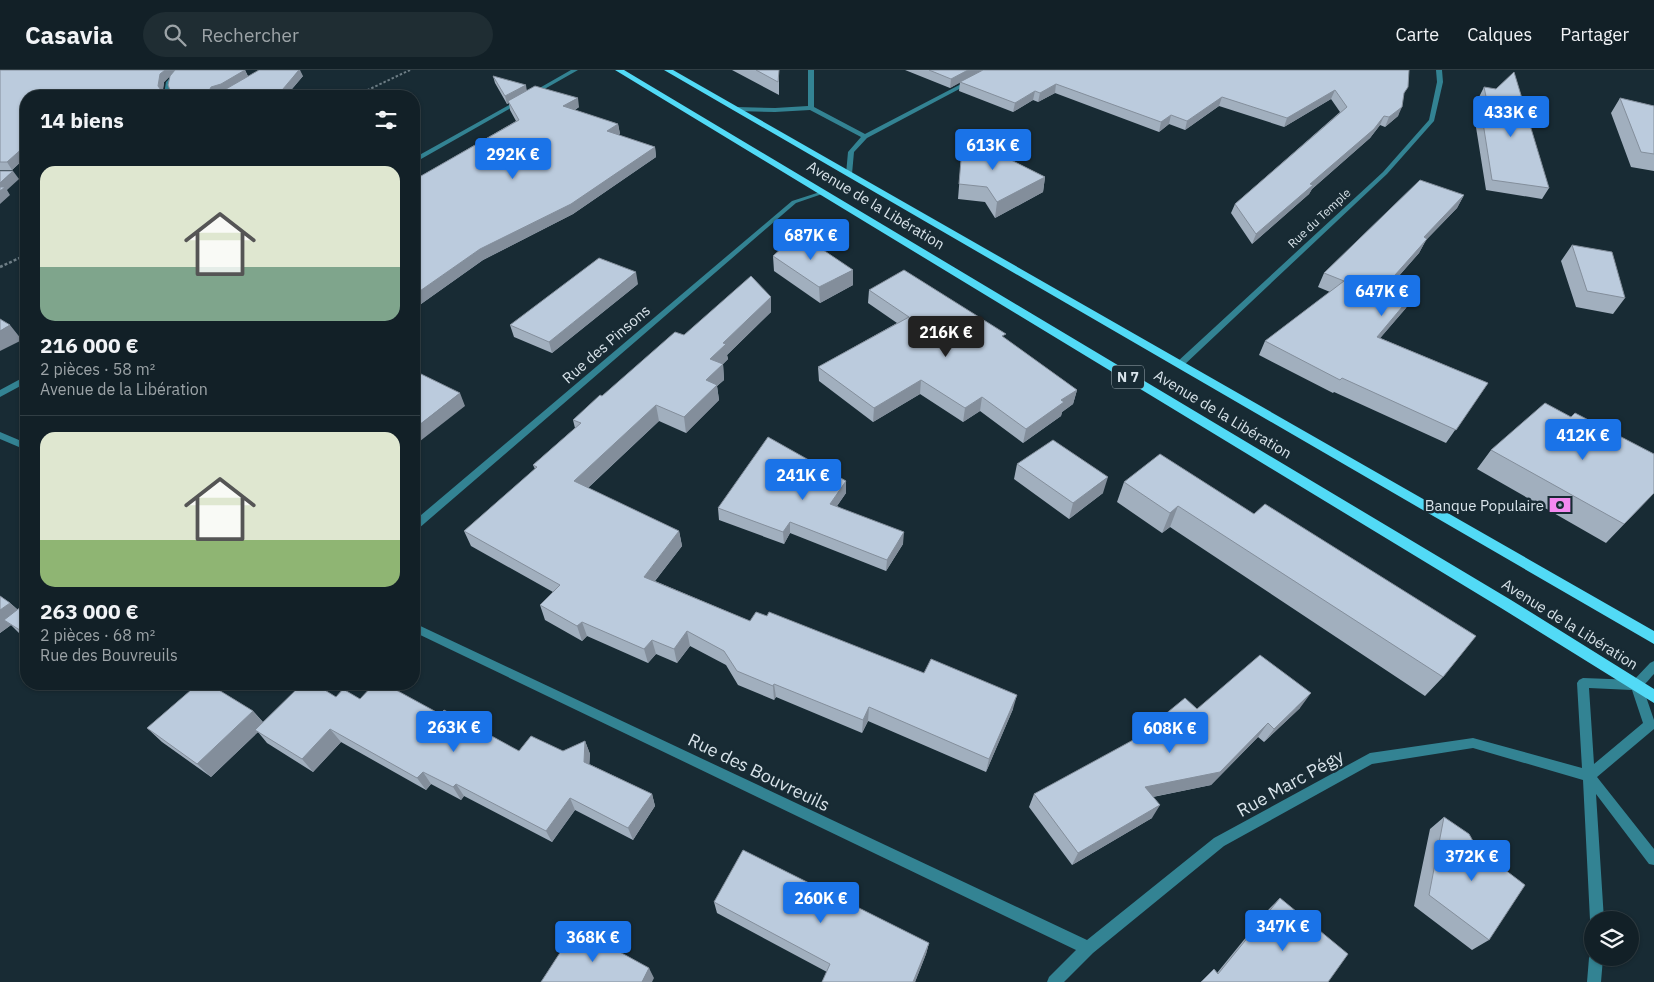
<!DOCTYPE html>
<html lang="fr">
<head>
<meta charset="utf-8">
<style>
  body { margin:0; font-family:"IBM Plex Sans",sans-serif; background:#1f2d33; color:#f1f3f6; height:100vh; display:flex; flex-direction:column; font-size:19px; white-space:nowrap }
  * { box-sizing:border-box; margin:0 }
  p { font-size:16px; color:#9ca3a7 }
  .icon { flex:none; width:28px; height:28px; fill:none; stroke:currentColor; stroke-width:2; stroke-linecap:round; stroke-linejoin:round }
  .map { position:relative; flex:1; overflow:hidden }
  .sheet { position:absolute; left:20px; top:20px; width:400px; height:600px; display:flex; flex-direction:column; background:#122027; border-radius:20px; box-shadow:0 1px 4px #0004,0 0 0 1px #313e44 }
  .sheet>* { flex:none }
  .fabs { position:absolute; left:1584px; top:841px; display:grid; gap:10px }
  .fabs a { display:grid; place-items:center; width:55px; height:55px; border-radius:50%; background:#122027; box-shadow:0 1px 4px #0004,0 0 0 1px #313e44; font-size:25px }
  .price { position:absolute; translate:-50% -42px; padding:0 11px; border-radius:5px; background:#1a73e8; color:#fff; font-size:16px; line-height:32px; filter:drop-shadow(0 1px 2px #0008) }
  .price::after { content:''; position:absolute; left:50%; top:30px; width:15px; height:11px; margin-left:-8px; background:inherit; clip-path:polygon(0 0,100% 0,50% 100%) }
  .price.selected { background:#222; color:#fff }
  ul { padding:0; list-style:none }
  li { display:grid; align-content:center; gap:10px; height:265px; padding:0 20px }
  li+li { border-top:1px solid #313e44 }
  li span { display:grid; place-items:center; height:155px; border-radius:15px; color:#555 }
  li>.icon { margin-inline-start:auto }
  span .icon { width:90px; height:90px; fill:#fffc; stroke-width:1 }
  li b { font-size:21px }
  h2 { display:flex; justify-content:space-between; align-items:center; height:60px; padding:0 20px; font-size:21px }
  header { display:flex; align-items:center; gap:30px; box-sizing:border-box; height:70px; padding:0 25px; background:#122027; border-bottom:1px solid #313e44 }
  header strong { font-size:24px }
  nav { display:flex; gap:28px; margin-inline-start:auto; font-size:18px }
  .search { width:350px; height:45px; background:#1f2d33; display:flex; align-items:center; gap:12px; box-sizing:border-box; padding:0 18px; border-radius:28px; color:#9ca3a7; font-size:19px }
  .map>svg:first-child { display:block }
</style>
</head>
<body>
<header>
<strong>Casavia</strong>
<div class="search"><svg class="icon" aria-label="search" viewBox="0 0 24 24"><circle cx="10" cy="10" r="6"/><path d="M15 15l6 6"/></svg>Rechercher</div>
<nav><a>Carte</a><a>Calques</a><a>Partager</a></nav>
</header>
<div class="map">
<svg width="1654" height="912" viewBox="0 0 1654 912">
  <rect width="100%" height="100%" fill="#182b34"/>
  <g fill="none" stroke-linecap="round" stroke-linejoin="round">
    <path stroke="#6e7e86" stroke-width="2" stroke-dasharray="2.5 2" stroke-linecap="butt" d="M355 26 410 0"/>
    <path stroke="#6e7e86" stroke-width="2.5" stroke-dasharray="3 2" stroke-linecap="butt" d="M0 197 26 185"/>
    <path fill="#338393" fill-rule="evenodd" d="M1654 591V604C1648 610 1641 622 1632 618L1630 615 1632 612 1650 593Z"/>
    <path fill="#338393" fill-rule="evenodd" d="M178 0H184L172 12 170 23 173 26H166L164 24 166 12Z
      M571 0H578L534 25 529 24Z
      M808 0H814V37L865 64 988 0H995L867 68 854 82 852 104 849 106 846 104 848 82 861 67 810 40 775 42 736 41 733 39 736 37 775 38 808 36Z
      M1436 0H1442L1443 12 1434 51 1387 104 1183 296H1177V292L1383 102 1429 50 1437 12Z
      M518 30 523 31 414 93V88Z
      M820 122 825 123 796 133 418 459 414 460V451L792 131Z
      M26 306V313L0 327V320Z
      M0 362 26 373V380L0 369Z
      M414 553 1087 870 1214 768 1370 683 1473 668 1582 698 1577 613 1579 610 1583 608 1636 610 1640 612 1642 615 1654 650V659L1597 707 1654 779V795L1649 794 1596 724 1604 850H1592V855L1590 850 1583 710 1473 678 1372 694 1224 776 1093 883 1064 912H1047L1049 907 1076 880 414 562ZM1589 618 1632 620 1643 653 1594 694Z
      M1592 882V888H1603L1601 912H1587L1589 888Z"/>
    <path fill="#52daf6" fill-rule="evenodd" d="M615 0H624L1511 530 1654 619V633L1501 538Z
      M664 0H673L1654 561V574Z"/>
  </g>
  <path fill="#a1afbe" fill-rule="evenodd" d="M0 0H245L248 6H303L286 26H26V87L12 100H0ZM170 6V20H163L164 12Z
    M732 0H779V25Z
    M905 0H1409L1403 27 1398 46 1385 57 1380 55 1370 68 1312 119 1309 124 1252 174 1231 143 1235 134 1340 42 1331 29 1284 57 1219 36 1185 60 1169 54 1159 62 1055 23 1038 32 1033 30 1013 42 959 21 960 12 950 18Z
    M493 6 527 20 579 37 575 40 618 54 620 64 618 65 655 77 656 87 573 144 483 190 421 234 414 230V110L516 51 510 40 509 33 507 34 495 13Z
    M1484 17 1549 118 1542 129 1486 120 1475 51 1481 40 1479 27Z
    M1620 28 1654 36V101L1631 97 1611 43Z
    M963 66 1045 107 1043 122 995 148 985 132 958 129Z
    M1464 125 1457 138 1426 170 1419 183 1391 215 1413 224 1406 238 1380 268 1488 313 1446 373 1334 322 1333 323 1259 285 1265 271 1330 222 1318 217 1324 203Z
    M1572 175 1625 228 1613 244 1576 237 1561 191Z
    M773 186 853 215 820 233 774 201Z
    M638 214 552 283 514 267 510 255Z
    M869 220 1005 269 1077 320 1073 334 1062 342 1061 346 1023 373 980 341 963 352 920 324 873 352 819 311 818 297 897 253 868 233Z
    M771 227V242L727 285 728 289 723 294 724 310 717 316 719 330 686 363 659 351 588 418 679 461 682 476 655 511 750 551 1013 639 986 702 868 651 862 663 776 627 774 630 738 615 726 595 690 576 677 593 656 584 648 593 587 566 582 571 545 550 540 535 553 522 471 476 464 461 535 399 533 395 575 358 573 350 602 326 684 265Z
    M1491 380 1654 423 1606 473 1477 399Z
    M1017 394 1103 423 1069 449 1014 409Z
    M1124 412 1254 444 1443 607 1425 626 1170 457 1162 463 1117 432Z
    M846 423 837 436 903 474 886 501 790 463 784 474 719 450 718 438Z
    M0 526 10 533 18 540 26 533V568L21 565 11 555 0 563Z
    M178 614H227L220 621 253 641 263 652 336 627 360 629 440 644 519 681H563L585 671 590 684 589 694 652 724 655 736 633 770 575 740 552 772 464 726 461 730 431 714 426 720 341 672 313 702 267 673 258 662 211 707 162 672 147 658 190 621Z
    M1300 638 1264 672 1258 667 1211 715 1153 727 1152 748 1072 795 1029 737 1034 724 1197 639Z
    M1444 747 1489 870 1472 880 1414 836 1430 759Z
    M1280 828 1328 912H1201L1217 903 1269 839Z
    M714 832 929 873 926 884 915 912H822L827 902 717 843Z"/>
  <path fill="#838e9b" d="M165 0H176L164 12 162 24 158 16 160 4Z
    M245 0 248 7 213 26 210 19 211 17Z
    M299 0H300L303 6 286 26H277Z
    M968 0H984L950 18 951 9Z
    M1056 14 1055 23 1038 32 1040 23Z
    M526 15 527 22 508 31 509 33 507 34 505 26Z
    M1335 20 1331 29 1284 57 1287 48Z
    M1035 21 1033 30 1013 42 1015 33Z
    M1222 27 1219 36 1185 60 1187 51Z
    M578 28 579 37 565 46 563 36Z
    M1402 37 1398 46 1385 57 1389 47Z
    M1171 45 1169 54 1159 62 1161 52Z
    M1384 46 1380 55 1370 68 1312 119 1309 124 1252 174 1256 164Z
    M618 54 620 64 608 71 607 61Z
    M26 75V87L12 100 7 92Z
    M655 77 656 87 573 144 483 190 421 234 417 223 480 179Z
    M13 101 19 109 7 120 10 125 0 134V113Z
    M1045 107 1043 122 995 148 997 132Z
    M1464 125 1457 138 1426 170 1419 183 1380 227 1387 214 1424 167Z
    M853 200V215L820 233 819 217Z
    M636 202 638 214 552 283 549 272Z
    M1413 224 1406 238 1370 280 1377 267Z
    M771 227V242L727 285 728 289 723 294 724 310 717 316 719 330 686 363 684 347 706 310 710 289 723 273Z
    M10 255 22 270 0 281V261Z
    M921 310 920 324 873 352 874 338Z
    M1077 320 1073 334 1062 342 1061 346 1023 373 1026 359 1061 330Z
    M460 323 465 336 415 375 418 382 414 385V359Z
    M982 327 980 341 963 352 965 338Z
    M656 335 659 351 579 426 574 411Z
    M1108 407 1103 423 1069 449 1073 433Z
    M846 411V423L830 446V434Z
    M1178 436 1170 457 1162 463 1170 443Z
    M790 452V463L784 474 783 462Z
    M679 461 682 476 647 521 644 507Z
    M904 462 903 474 886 501 887 490Z
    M10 533 24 545 4 550 11 555 0 563V540Z
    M582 552 587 566 582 571 577 556Z
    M687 561 690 576 677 593 674 579Z
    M652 570 656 584 648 593 644 579Z
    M198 614H227L207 632Z
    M774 614 776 627 774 630 773 616Z
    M1311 623 1300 638 1264 672 1274 659Z
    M1017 625 1013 639 986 702 989 689Z
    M869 637 868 651 862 663 863 650Z
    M253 641 265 655 255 660 258 662 211 707 197 694Z
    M1268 653 1258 667 1211 715 1137 730 1145 717Z
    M330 659 341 672 313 702 302 689Z
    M585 671 590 684 589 704 584 692Z
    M423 702 431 714 426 720 417 708Z
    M456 714 464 726 461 730 453 717Z
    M652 724 655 736 633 770 628 758Z
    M570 728 575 740 552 772 546 761Z
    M1160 735 1152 748 1072 795 1078 783Z
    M929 873 926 884 915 912H913Z
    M649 898 654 908 652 912H642Z"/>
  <path fill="#bbcbdd" stroke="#838e9b" d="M0 0H165L160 4 158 16 161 20H170L168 15 170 6 175 0H245L221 14 211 17 210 19 212 20 226 19 259 0H299L277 26H26V75L7 92H0Z
    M756 0H779L778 12Z
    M929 0H968L951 9Z
    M983 0H1409L1408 17 1404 23 1402 37 1389 47 1384 46 1374 59 1310 114 1313 115 1256 164 1235 134 1347 37 1335 20 1287 48 1222 27 1187 51 1171 45 1161 52 1056 14 1040 23 1035 21 1015 33 960 12Z
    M1514 2 1549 118 1492 110 1481 40 1489 41 1484 17 1496 19Z
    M493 6 526 15 505 26Z
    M535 16 578 28 563 36 618 54 607 61 655 77 571 134 480 179 417 223 414 222V110L519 50 508 31Z
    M1620 28 1654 36V84L1641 82Z
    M963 66 1045 107 997 132 987 117 959 114Z
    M0 101H13L0 113Z
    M1420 110 1464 125 1424 167 1427 169 1387 214 1413 224 1377 267 1488 313 1456 360 1342 308 1340 310 1265 271 1344 211 1324 203Z
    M0 117H5L0 121Z
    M798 163 853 200 819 217 773 186Z
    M1572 175 1612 182 1625 228 1587 221Z
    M599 188 636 202 549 272 510 255Z
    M904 200 1006 264 1002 266 1077 320 1061 330 1064 332 1026 359 982 327 965 338 921 310 874 338 818 297 909 247 869 220Z
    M751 206 771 227 723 273 726 274 710 289 723 294 706 310 717 315 684 347 656 335 574 411 679 461 644 507 750 551 756 542 767 546 769 542 924 603 931 589 1017 625 989 689 869 637 863 650 774 614 773 616 737 601 724 581 687 561 674 579 652 570 644 579 582 552 577 556 540 535 560 515 464 461 537 397 533 395 581 353 573 350 600 325 602 326 675 262 684 265Z
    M0 249 10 255 0 261Z
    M421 304 460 323 414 359V309Z
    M1545 333 1571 347 1575 343 1654 384V423L1624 454 1491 380Z
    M768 367 846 411 830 434 904 462 887 490 790 452 783 462 718 438Z
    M1053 370 1108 407 1073 433 1017 394Z
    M1160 384 1254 444 1265 434 1476 566 1443 607 1178 436 1170 443 1124 412Z
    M0 526 10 533 0 540Z
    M26 533V564L4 550Z
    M1260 585 1311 623 1274 659 1268 653 1220 702 1145 717 1160 735 1078 783 1034 724 1135 669 1185 628 1197 639Z
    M187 614H198L193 618Z
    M198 614H209L253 641 197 694 147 658Z
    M302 614H315L336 627 343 619 360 629 374 614H385L440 644 444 640 519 681 531 666 563 681 585 671 584 692 652 724 628 758 570 728 546 761 456 714 453 717 423 702 417 708 330 659 302 689 255 660Z
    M1444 747 1469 764 1473 771 1495 787 1496 793 1525 815 1489 870 1429 825Z
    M743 780 929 873 913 912H822L830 894 714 832Z
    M1280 828 1348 884 1328 912H1201L1214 899 1218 904Z
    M576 858 649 898 642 912H541Z"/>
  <defs>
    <g id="bank-bare" transform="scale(1.725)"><path d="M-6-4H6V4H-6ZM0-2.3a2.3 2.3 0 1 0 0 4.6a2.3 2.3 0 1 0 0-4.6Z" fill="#f489f0" stroke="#182b34" stroke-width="2.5" paint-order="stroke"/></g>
  </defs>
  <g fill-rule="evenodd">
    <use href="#bank-bare" x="1560" y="435"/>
  </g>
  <g text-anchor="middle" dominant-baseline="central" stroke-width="5" stroke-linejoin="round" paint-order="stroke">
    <g font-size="12" fill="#d8e3ea" stroke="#182b34">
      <text transform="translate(1319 148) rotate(-43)">Rue du Temple</text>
    </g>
    <rect fill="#182b34" stroke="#9eacb3" stroke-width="1" x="1112" y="295.5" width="32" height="23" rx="4"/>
    <g font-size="14" font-weight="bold" fill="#d8e3ea">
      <text x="1128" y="307">N 7</text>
    </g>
    <g font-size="15" fill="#d8e3ea" stroke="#182b34">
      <text transform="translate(876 135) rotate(31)">Avenue de la Libération</text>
      <text transform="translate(606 274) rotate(-41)">Rue des Pinsons</text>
      <text transform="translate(1223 344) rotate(31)">Avenue de la Libération</text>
      <text transform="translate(1570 554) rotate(32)">Avenue de la Libération</text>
    </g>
    <g font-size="15" fill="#d8e3ea" stroke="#182b34" text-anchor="end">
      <text x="1544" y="435">Banque Populaire</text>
    </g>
    <g font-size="18" fill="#d8e3ea" stroke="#182b34">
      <text transform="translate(759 702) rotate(26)">Rue des Bouvreuils</text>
      <text transform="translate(1290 713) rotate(-29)">Rue Marc Pégy</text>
    </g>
  </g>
</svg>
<div class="fabs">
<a><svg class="icon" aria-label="layers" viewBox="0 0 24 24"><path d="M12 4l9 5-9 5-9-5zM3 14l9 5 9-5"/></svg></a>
</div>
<b class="price" style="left:1511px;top:68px">433K €</b>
<b class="price" style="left:993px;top:101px">613K €</b>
<b class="price" style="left:513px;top:110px">292K €</b>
<b class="price" style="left:811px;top:191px">687K €</b>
<b class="price" style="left:1382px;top:247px">647K €</b>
<b class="price selected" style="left:946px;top:288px">216K €</b>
<b class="price" style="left:1583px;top:391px">412K €</b>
<b class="price" style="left:803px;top:431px">241K €</b>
<b class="price" style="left:454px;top:683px">263K €</b>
<b class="price" style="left:1170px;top:684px">608K €</b>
<b class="price" style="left:1472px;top:812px">372K €</b>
<b class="price" style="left:821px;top:854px">260K €</b>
<b class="price" style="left:1283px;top:882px">347K €</b>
<b class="price" style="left:593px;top:893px">368K €</b>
<section class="sheet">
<h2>14 biens<svg class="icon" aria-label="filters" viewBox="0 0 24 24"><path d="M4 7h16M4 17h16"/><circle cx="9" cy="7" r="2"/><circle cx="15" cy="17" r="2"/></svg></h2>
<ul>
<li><span style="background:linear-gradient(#dfe7d0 65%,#7fa58c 0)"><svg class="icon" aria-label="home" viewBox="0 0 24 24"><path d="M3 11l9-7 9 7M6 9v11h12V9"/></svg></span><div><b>216 000 €</b><p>2 pièces · 58 m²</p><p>Avenue de la Libération</p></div></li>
<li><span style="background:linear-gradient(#dfe7d0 70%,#8fb573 0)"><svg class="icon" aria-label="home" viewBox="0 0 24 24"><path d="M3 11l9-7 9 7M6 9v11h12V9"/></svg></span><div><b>263 000 €</b><p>2 pièces · 68 m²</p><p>Rue des Bouvreuils</p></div></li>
</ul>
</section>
</div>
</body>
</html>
